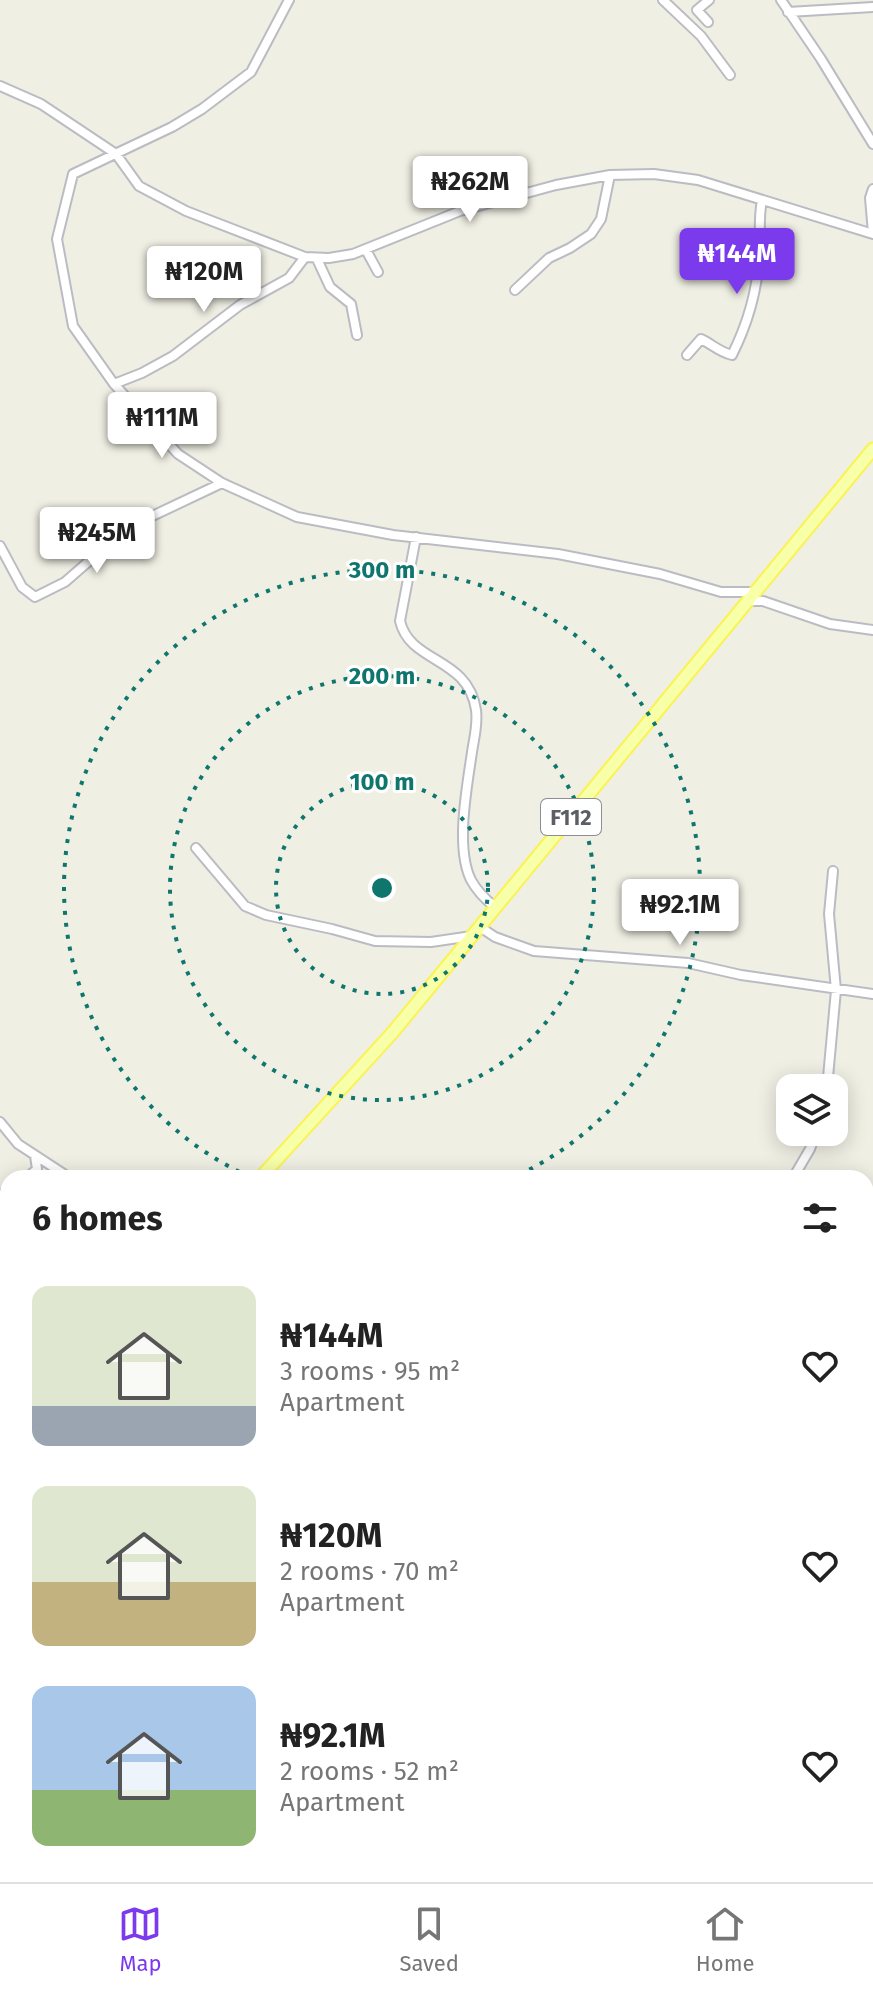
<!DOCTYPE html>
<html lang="en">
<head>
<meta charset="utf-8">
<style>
  body { margin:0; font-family:"Fira Sans",sans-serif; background:#f2f2f2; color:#222; height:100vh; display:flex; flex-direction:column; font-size:30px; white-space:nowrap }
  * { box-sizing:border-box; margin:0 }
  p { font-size:26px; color:#767676 }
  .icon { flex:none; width:44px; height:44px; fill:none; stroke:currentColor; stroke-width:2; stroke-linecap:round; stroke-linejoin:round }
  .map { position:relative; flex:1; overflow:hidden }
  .drawer { position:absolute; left:0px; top:1170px; width:874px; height:712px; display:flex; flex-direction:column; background:#fff; border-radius:24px 24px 0 0; box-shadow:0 4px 20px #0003 }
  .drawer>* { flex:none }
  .fabs { position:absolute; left:776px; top:1074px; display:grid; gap:16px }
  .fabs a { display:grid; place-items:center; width:72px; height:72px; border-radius:16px; background:#fff; box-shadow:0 4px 20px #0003; font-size:40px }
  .price { position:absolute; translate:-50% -68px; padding:0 18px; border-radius:8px; background:#fff; color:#222; font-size:26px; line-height:52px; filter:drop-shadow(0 2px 4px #0008) }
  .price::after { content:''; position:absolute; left:50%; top:48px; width:24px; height:18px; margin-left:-12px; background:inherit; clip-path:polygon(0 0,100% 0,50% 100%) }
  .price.current { background:#7c3aed; color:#fff }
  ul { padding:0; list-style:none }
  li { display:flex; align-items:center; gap:24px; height:200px; padding:0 32px }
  li span { display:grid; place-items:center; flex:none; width:224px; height:160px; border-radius:16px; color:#555 }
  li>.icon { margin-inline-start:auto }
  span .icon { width:96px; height:96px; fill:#fffc; stroke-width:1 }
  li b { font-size:34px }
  h2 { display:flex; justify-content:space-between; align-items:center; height:96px; padding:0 32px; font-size:34px }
  .menu { display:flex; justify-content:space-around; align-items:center; height:112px; border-top:2px solid #e0e0e0; background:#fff; font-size:22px; color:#767676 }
  .menu a { display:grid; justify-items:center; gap:4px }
  .menu .current { color:#7c3aed }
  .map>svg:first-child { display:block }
</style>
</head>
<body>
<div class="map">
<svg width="873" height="1882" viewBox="0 0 873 1882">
  <rect width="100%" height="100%" fill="#efefe4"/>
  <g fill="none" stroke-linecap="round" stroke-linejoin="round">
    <g stroke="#bbbcc3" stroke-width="12">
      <path id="minor" d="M289 0 251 72 202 109 172 127 73 174 57 239 73 326 114 384 178 454 222 483 297 517 393 535 558 554 660 574 721 592H757
        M663 0 701 36 730 75
        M781 0 821 59 873 144
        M788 12 873 7
        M708 22 697 10 709 0
        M0 86 41 104 116 154 139 186 186 211 305 257 329 258 353 254 460 211 556 185 610 175 654 174 698 180 873 234
        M873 189 870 198 873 233
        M366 250 378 272
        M317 259 330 287 351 304 357 335
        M515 290 549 258 570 248 591 234 601 219 610 175
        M687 355 701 339C712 344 719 352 732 355 748 323 757 293 759 257 761 238 758 219 762 200
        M114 384 142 373 173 356 240 305 289 278 305 257
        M416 537 400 621C410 664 468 656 476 710 478 725 474 738 472 752 467 787 455 848 471 880 477 891 486 900 495 907
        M0 546 22 587 35 597 65 582 127 528 222 483
        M751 601H763L830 624 873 630
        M196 848 245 906 266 915 332 929 375 941 431 942 472 936
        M480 927 495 937 534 951 688 963 741 975 873 994
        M827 1088 836 990 829 914 833 871
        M0 1122 18 1144 70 1178
        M27 1178 37 1169 35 1156
        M793 1178 810 1149 816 1132
        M0 1196 8 1190
        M866 1469 873 1459
        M564 1882 570 1874"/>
    </g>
    <g stroke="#faf352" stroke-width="15">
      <path id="major" d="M260 1178 393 1032 873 449
        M0 1374 8 1369"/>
    </g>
    <use href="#minor" stroke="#fff" stroke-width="8"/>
    <use href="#major" stroke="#f8ffa9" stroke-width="11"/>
  </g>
  <g fill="none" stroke="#0f766e" stroke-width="4" stroke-dasharray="4 8">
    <circle cx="382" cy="888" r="106"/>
    <circle cx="382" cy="888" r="212"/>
    <path d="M250 1177A318 318 0 1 1 514 1177"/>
  </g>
  <g text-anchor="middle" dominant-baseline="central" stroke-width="6" stroke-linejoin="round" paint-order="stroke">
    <rect fill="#fff" stroke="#8d8e93" stroke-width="2" x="541" y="799" width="60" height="36" rx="6"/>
    <g font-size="22" font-weight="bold" fill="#5c5e65">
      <text x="571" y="817">F112</text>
    </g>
  </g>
  <circle cx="382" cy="888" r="12" fill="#0f766e" stroke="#fff" stroke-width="4"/>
  <g font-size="24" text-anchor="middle" font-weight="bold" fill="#0f766e" stroke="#fff" stroke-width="6" stroke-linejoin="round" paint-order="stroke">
    <text x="382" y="578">300 m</text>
    <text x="382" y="684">200 m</text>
    <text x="382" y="790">100 m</text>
  </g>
</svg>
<div class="fabs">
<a><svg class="icon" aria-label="layers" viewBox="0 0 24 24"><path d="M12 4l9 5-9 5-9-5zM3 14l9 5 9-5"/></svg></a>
</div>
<b class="price" style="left:470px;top:224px">₦262M</b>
<b class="price current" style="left:737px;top:296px">₦144M</b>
<b class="price" style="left:204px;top:314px">₦120M</b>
<b class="price" style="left:162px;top:460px">₦111M</b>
<b class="price" style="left:97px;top:575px">₦245M</b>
<b class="price" style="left:680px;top:947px">₦92.1M</b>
<section class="drawer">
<h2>6 homes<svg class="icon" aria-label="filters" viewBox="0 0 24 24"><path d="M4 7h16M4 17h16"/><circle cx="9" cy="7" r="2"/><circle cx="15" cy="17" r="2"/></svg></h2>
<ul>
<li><span style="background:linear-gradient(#dfe7d0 75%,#9aa5b1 0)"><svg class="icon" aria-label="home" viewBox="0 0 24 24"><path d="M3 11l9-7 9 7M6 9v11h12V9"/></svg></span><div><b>₦144M</b><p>3 rooms · 95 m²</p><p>Apartment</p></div><svg class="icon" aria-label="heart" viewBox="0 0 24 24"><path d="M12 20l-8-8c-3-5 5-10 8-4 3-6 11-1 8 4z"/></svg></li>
<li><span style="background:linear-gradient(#dfe7d0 60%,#c2b280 0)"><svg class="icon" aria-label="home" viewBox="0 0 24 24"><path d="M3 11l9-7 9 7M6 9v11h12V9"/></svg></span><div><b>₦120M</b><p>2 rooms · 70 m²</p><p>Apartment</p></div><svg class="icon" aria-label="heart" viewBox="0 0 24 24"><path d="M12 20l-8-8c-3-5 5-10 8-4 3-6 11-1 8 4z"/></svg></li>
<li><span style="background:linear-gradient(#a9c7e8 65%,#8fb573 0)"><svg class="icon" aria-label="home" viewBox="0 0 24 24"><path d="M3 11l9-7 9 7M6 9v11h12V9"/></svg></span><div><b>₦92.1M</b><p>2 rooms · 52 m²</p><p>Apartment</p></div><svg class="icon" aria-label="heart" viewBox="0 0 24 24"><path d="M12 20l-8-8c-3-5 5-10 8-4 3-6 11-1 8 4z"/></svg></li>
</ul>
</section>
</div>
<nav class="menu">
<a class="current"><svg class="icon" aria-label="map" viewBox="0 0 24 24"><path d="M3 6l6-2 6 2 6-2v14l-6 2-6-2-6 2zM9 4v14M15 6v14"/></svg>Map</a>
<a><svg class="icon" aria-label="saved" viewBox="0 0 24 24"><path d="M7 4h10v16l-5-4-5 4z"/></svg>Saved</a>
<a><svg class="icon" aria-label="home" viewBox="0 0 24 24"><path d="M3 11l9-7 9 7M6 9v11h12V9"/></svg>Home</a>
</nav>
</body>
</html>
